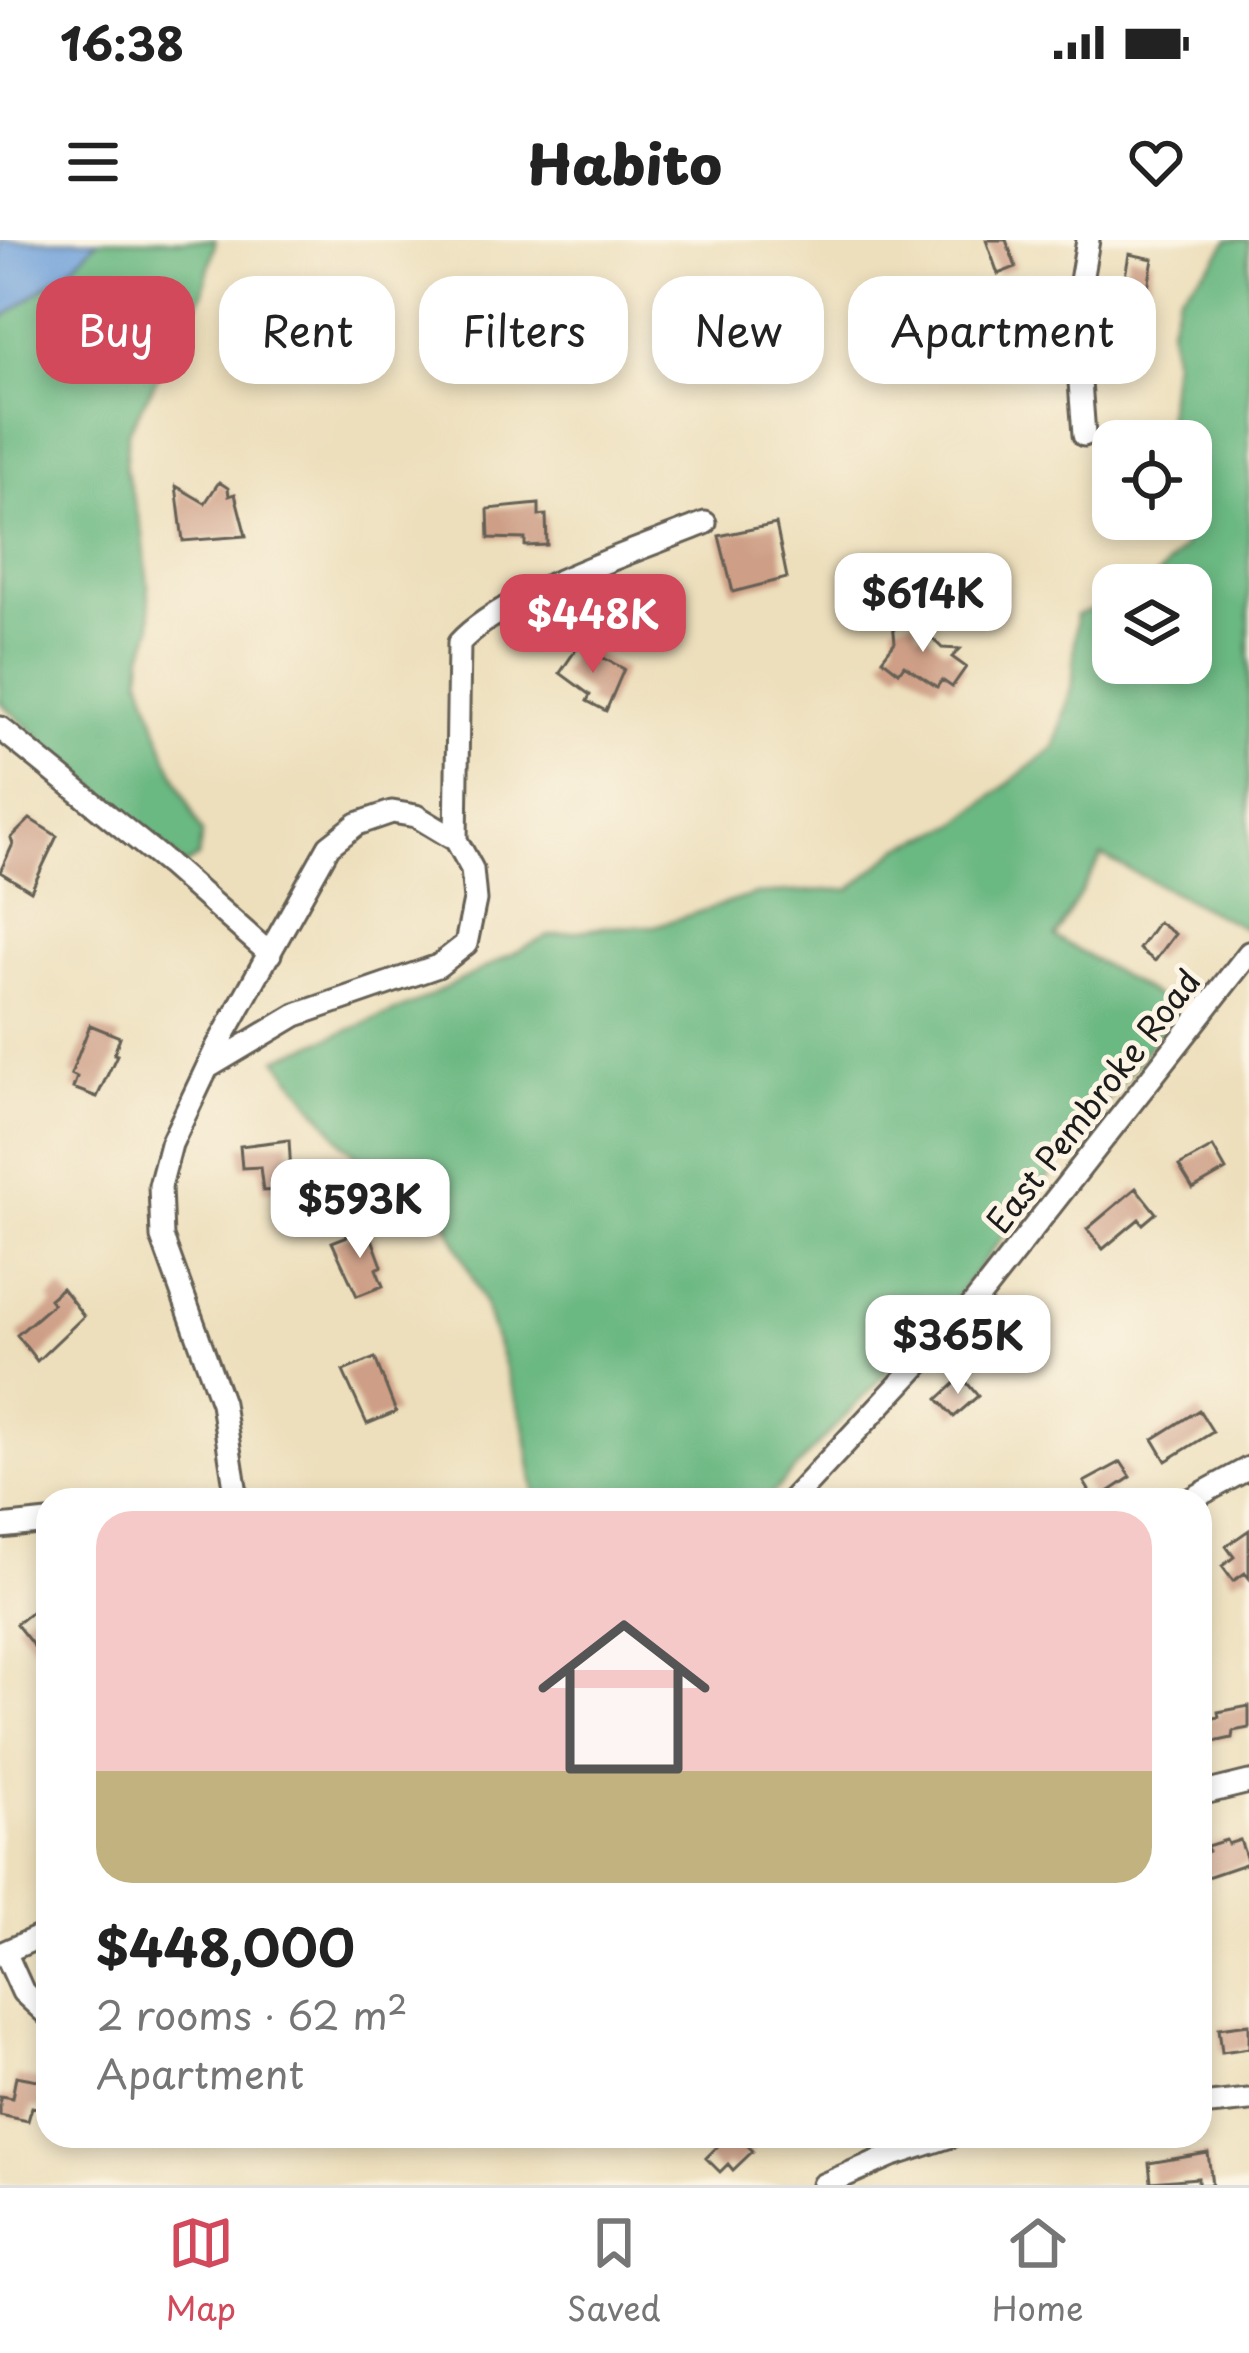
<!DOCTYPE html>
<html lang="en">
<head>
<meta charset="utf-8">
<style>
  body { margin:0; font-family:"Playpen Sans",sans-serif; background:#f2f2f2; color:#222; height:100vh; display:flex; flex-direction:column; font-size:45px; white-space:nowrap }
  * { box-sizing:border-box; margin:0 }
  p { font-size:39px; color:#767676 }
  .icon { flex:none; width:66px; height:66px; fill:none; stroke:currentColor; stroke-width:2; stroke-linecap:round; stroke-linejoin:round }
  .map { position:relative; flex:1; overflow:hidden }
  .panel { position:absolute; left:36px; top:1248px; width:1176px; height:660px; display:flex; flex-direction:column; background:#fff; border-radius:36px; box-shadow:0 6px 18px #0003 }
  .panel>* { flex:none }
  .guide { position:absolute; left:36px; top:36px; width:1179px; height:108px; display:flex; gap:24px }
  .fabs { position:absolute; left:1092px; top:180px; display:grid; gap:24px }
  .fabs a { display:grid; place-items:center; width:120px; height:120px; border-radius:24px; background:#fff; box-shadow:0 6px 18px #0003; font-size:60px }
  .price { position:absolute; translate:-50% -102px; padding:0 27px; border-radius:24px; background:#fff; color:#222; font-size:39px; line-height:78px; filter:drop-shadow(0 3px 6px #0008) }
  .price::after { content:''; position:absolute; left:50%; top:72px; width:36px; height:27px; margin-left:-18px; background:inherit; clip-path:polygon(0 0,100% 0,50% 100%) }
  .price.on { background:#d1495b; color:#fff }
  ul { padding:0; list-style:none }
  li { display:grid; align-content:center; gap:24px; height:636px; padding:0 60px }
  li span { display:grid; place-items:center; height:372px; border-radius:36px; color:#555 }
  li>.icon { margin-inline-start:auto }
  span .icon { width:216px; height:216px; fill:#fffc; stroke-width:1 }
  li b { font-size:51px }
  .chip { padding:0 42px; border-radius:36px; background:#fff; box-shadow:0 6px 18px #0003; font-size:42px; line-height:108px }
  .chip.on { background:#d1495b; color:#fff }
  .status { display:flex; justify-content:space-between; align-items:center; height:84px; padding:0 60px; background:#fff; direction:ltr }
  .status svg { height:33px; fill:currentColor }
  header { display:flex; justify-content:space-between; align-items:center; height:156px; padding:0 60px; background:#fff; font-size:54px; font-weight:800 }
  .dock { display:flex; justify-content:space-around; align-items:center; height:168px; border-top:3px solid #e0e0e0; background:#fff; font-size:33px; color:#767676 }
  .dock a { display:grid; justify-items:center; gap:6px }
  .dock .on { color:#d1495b }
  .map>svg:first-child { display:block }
</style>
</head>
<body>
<div class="status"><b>16:38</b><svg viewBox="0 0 49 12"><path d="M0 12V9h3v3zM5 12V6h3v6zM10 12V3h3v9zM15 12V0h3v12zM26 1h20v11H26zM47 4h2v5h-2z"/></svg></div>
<header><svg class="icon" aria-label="menu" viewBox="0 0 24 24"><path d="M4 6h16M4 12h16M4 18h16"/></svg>Habito<svg class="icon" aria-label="heart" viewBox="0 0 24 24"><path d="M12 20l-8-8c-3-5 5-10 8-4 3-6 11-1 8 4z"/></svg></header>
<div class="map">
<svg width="1249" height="1945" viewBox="0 0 1249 1945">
  <rect width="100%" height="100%" fill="#fcf5e5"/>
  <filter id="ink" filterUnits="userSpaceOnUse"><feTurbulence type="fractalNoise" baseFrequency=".00833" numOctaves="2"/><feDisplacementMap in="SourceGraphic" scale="24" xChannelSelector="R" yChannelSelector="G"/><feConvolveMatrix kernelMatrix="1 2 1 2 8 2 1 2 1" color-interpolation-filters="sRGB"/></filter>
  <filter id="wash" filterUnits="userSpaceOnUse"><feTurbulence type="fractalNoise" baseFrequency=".004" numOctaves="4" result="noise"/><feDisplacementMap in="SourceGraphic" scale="48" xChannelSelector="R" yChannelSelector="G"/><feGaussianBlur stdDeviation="2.7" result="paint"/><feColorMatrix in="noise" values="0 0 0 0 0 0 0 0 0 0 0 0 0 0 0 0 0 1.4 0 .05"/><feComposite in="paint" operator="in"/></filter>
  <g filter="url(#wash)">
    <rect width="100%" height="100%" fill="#eddfbc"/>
    <path fill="#6bb882" stroke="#446a4f" stroke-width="3" d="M98 0H216L202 55 128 192 125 228 143 294 152 388 143 414 141 437 167 517 202 593 198 618 185 626 0 462V80L73 25Z
      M1228 0H1249V685L1246 689 1102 616 1055 697 1178 769 955 1059 766 1260H536L525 1188 484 1063 445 978 421 954 390 944 343 903 277 819 416 763 548 696 604 687 655 686 756 654 851 649 901 607 956 585 1055 507 1073 442 1076 375 1113 363V423H1191V345H1149L1184 307 1183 279H1191V201H1173L1166 186 1173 119 1170 86 1179 55 1215 20Z"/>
    <path fill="#6fa1da" stroke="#465e7b" stroke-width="3" d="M0 0H98L74 25 0 80Z"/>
    <g id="blocks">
      <path fill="#ce9f86" d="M986 0H1006L1016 27 998 34Z
        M1129 14 1153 19 1146 59 1122 54Z
        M586 46H593L599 52V69L607 78 602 90 584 110 590 115 576 129 549 105 545 82 550 76 562 77 582 57Z
        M1060 82 1064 134H1044L1043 83Z
        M219 242 228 248 229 256 235 254 246 296 183 301 176 246 205 263Z
        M539 264V276L546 275 547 305 525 306V299L489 298 488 269Z
        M776 284 787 338 733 352 719 296Z
        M916 380 918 393H927L942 408 960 409 952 417 966 427 952 447 942 440 937 447 904 425 899 432 882 419 895 402 893 383Z
        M579 405 624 429 606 471 587 461 590 455 560 433Z
        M30 579 57 596 31 651 0 632 13 604 11 598Z
        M1158 682 1175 694 1155 721 1139 709Z
        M90 785 120 797 114 814 117 815 97 857 73 848 77 837 71 834Z
        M289 900 292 949 263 951 260 927 242 928 240 906Z
        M1213 907 1226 930 1193 949 1179 926Z
        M1136 948 1156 973 1143 984 1139 979 1103 1009 1087 989Z
        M368 988 382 1026 376 1029 383 1046 357 1056 332 1002Z
        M62 1048 84 1076 37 1121 17 1095 53 1064 49 1059Z
        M375 1118 396 1172 367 1184 343 1131Z
        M962 1137 978 1156 954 1177 938 1159Z
        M1199 1170 1213 1192 1166 1221 1153 1199Z
        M1121 1222 1131 1237 1110 1251 1116 1260H1095L1084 1242Z
        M1249 1290V1338L1245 1333 1233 1341 1222 1326 1234 1317 1226 1306Z
        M40 1365 48 1375V1424L16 1384Z
        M1249 1466V1488L1233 1491 1232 1498 1200 1505V1481L1219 1477 1218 1472Z
        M1226 1600 1228 1604 1240 1600 1248 1623 1204 1638 1200 1614 1208 1611 1207 1606Z
        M1249 1784V1808L1222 1812 1219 1788Z
        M16 1836 48 1842 42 1869 32 1867 28 1881 0 1875V1856L12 1858Z
        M728 1896H738L753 1911 733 1930 728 1924 720 1932 706 1918Z
        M1208 1913 1212 1945H1198V1938L1151 1942 1149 1923Z"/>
    </g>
  </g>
  <g filter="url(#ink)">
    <use href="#blocks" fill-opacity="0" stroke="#656054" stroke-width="3"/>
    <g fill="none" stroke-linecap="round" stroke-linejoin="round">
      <g stroke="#656054" stroke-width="27">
        <path id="minor" d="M1084 195 1075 76 1088 0
          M0 488 168 624 270 714
          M456 600 459 403C503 354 639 310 705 283
          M207 828 296 775 438 726 466 704 475 660 472 629 456 600 416 576 392 572 357 584 329 606 218 805 171 904 160 946 162 997 222 1163 237 1260
          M792 1260 968 1071 1249 713
          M1190 1260 1249 1228
          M0 1287 48 1282
          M1200 1554 1249 1542
          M5 1712 23 1752 48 1775
          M0 1714 48 1693
          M1200 1865 1249 1860
          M823 1945 890 1916 951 1896"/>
      </g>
      <use href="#minor" stroke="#fff" stroke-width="21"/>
    </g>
  </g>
  <g text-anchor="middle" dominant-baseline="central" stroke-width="10" stroke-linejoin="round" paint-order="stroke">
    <g font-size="33" fill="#1c1c1c" stroke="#fcf5e5">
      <text transform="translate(1092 860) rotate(-52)">East Pembroke Road</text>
    </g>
  </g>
</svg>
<div class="fabs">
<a><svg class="icon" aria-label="locate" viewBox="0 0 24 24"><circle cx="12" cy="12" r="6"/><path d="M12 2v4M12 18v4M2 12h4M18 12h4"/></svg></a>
<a><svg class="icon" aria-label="layers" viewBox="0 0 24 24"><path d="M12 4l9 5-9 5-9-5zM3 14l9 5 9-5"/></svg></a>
</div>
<b class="price" style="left:923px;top:415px">$614K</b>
<b class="price on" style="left:593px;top:436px">$448K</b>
<b class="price" style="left:360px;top:1021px">$593K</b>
<b class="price" style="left:958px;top:1157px">$365K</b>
<div class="guide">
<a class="chip on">Buy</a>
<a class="chip">Rent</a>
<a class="chip">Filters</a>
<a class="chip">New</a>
<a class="chip">Apartment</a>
</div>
<section class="panel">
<ul>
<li><span style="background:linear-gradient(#f6c9c9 70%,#c2b280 0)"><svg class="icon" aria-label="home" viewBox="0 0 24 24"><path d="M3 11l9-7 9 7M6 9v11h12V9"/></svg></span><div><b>$448,000</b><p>2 rooms · 62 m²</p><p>Apartment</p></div></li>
</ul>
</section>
</div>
<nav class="dock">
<a class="on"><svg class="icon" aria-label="map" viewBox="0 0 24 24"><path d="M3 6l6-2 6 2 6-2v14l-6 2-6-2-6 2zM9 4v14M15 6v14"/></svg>Map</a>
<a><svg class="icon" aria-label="saved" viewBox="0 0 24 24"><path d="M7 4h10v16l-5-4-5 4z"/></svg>Saved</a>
<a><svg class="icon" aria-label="home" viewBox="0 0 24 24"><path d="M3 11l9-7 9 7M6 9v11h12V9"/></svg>Home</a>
</nav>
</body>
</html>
